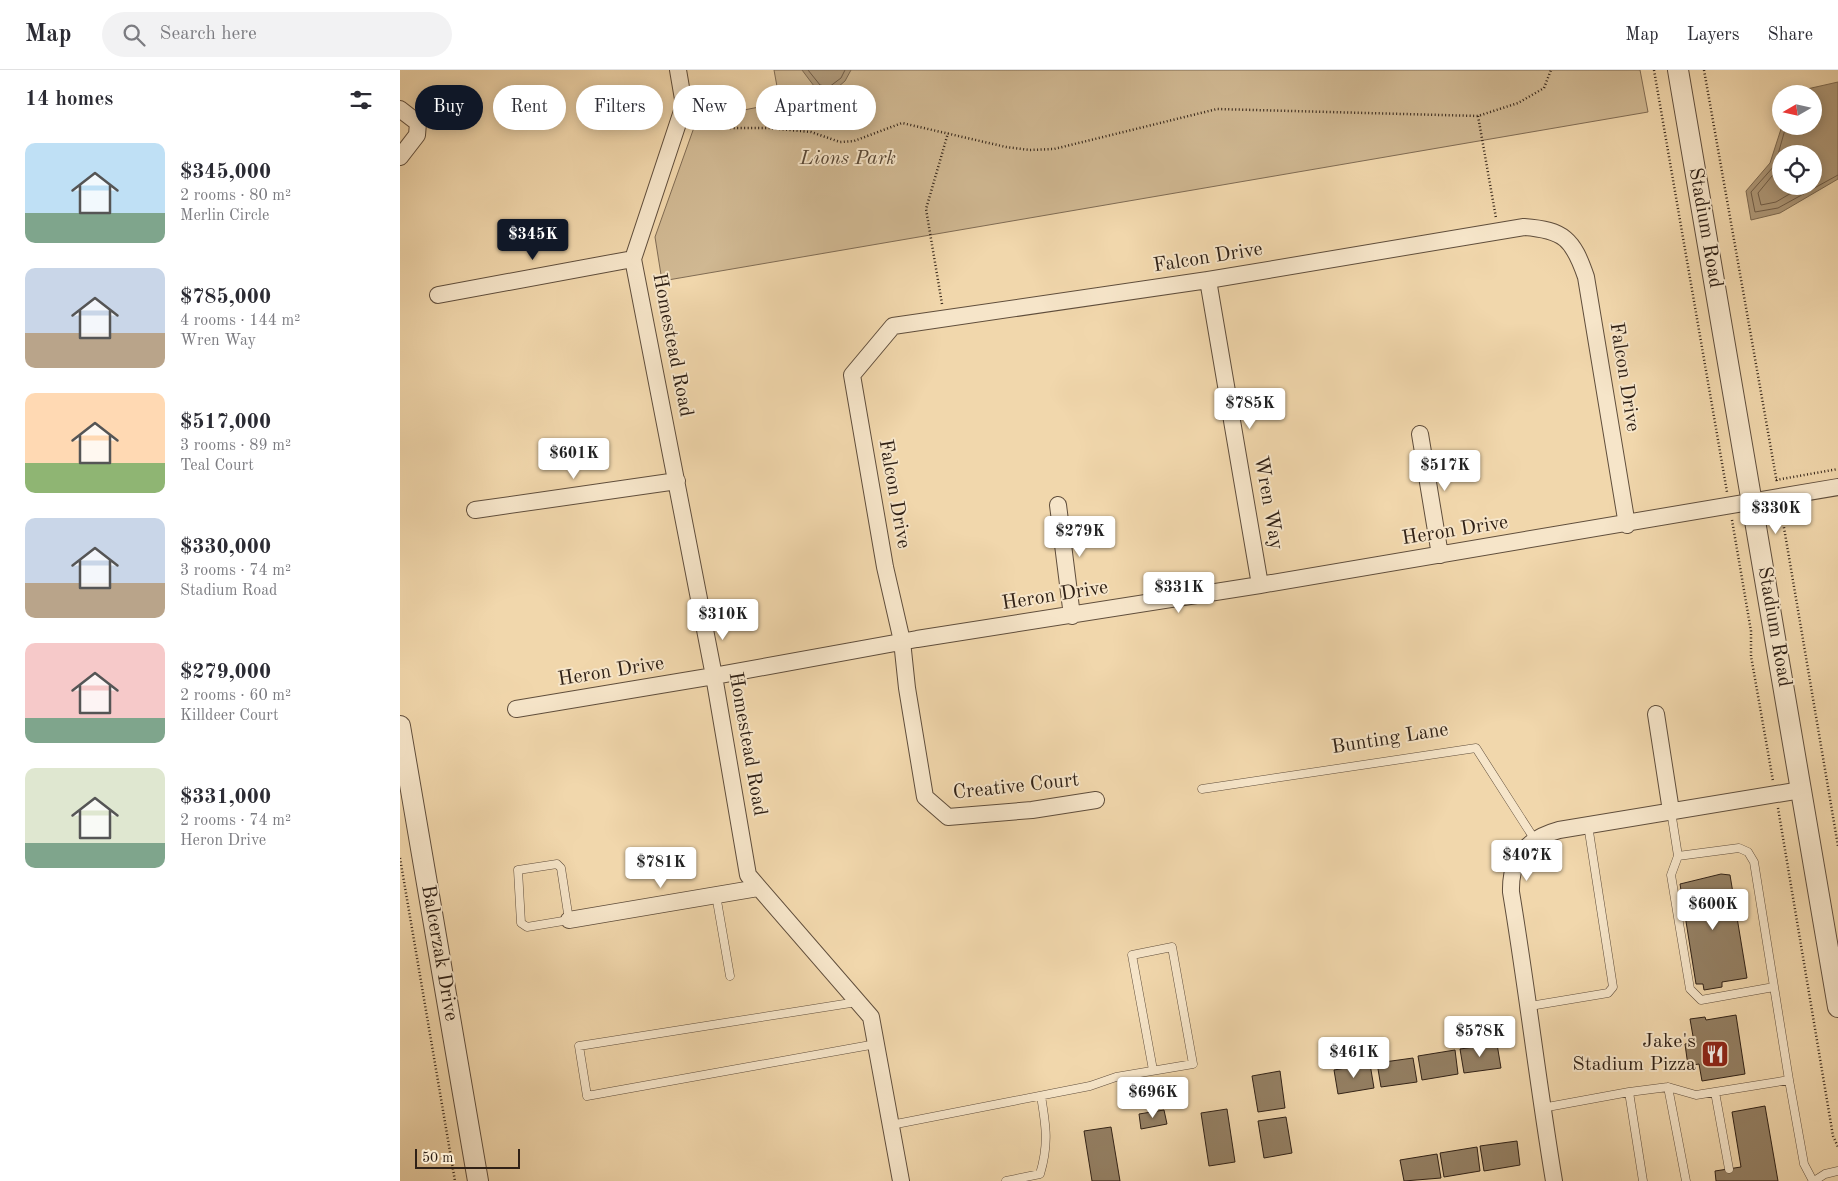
<!DOCTYPE html>
<html lang="en">
<head>
<meta charset="utf-8">
<style>
  body { margin:0; font-family:"Old Standard TT",serif; background:#f2f2f3; color:#2b2b33; height:100vh; display:flex; flex-direction:column; font-size:19px; white-space:nowrap }
  * { box-sizing:border-box; margin:0 }
  p { font-size:16px; color:#7c7c81 }
  .icon { flex:none; width:28px; height:28px; fill:none; stroke:currentColor; stroke-width:2; stroke-linecap:round; stroke-linejoin:round }
  .map { position:relative; flex:1; overflow:hidden }
  .sheet { display:flex; flex-direction:column; background:#fff; width:400px }
  .sheet>* { flex:none }
  .guide { position:absolute; left:15px; top:15px; width:475px; height:45px; display:flex; gap:10px }
  .needle { width:32px; rotate:261deg }
  .buttons { position:absolute; left:1372px; top:15px; display:grid; gap:10px }
  .buttons a { display:grid; place-items:center; width:50px; height:50px; border-radius:50%; background:#fff; box-shadow:0 2px 12px #0003; font-size:25px }
  .scale { position:absolute; left:15px; bottom:12px; width:105px; box-sizing:border-box; padding-left:5px; border:2px solid #302116; border-top:0; font-size:14px; line-height:18px; white-space:nowrap; color:#302116; -webkit-text-stroke:4px #f6e5c9; paint-order:stroke }
  .price { position:absolute; translate:-50% -42px; padding:0 11px; border-radius:5px; background:#fff; color:#222; font-size:16px; line-height:32px; filter:drop-shadow(0 1px 2px #0008) }
  .price::after { content:''; position:absolute; left:50%; top:30px; width:15px; height:11px; margin-left:-8px; background:inherit; clip-path:polygon(0 0,100% 0,50% 100%) }
  .price.current { background:#111827; color:#fff }
  ul { padding:0; list-style:none }
  li { display:flex; align-items:center; gap:15px; height:125px; padding:0 25px }
  li span { display:grid; place-items:center; flex:none; width:140px; height:100px; border-radius:10px; color:#555 }
  li>.icon { margin-inline-start:auto }
  span .icon { width:60px; height:60px; fill:#fffc; stroke-width:1 }
  li b { font-size:21px }
  h2 { display:flex; justify-content:space-between; align-items:center; height:60px; padding:0 25px; font-size:21px }
  .pill { padding:0 18px; border-radius:22px; background:#fff; box-shadow:0 2px 12px #0003; font-size:18px; line-height:45px }
  .pill.current { background:#111827; color:#fff }
  header { display:flex; align-items:center; gap:30px; box-sizing:border-box; height:70px; padding:0 25px; background:#fff; border-bottom:1px solid #e1e1e2 }
  header strong { font-size:24px }
  nav { display:flex; gap:28px; margin-inline-start:auto; font-size:18px }
  .search { width:350px; height:45px; background:#f2f2f3; display:flex; align-items:center; gap:12px; box-sizing:border-box; padding:0 18px; border-radius:28px; color:#7c7c81; font-size:19px }
  main { display:flex; flex:1; min-height:0 }
  .map>svg:first-child { display:block }
</style>
</head>
<body>
<header>
<strong>Map</strong>
<div class="search"><svg class="icon" aria-label="search" viewBox="0 0 24 24"><circle cx="10" cy="10" r="6"/><path d="M15 15l6 6"/></svg>Search here</div>
<nav><a>Map</a><a>Layers</a><a>Share</a></nav>
</header>
<main>
<section class="sheet">
<h2>14 homes<svg class="icon" aria-label="filters" viewBox="0 0 24 24"><path d="M4 7h16M4 17h16"/><circle cx="9" cy="7" r="2"/><circle cx="15" cy="17" r="2"/></svg></h2>
<ul>
<li><span style="background:linear-gradient(#bfe0f5 70%,#7fa58c 0)"><svg class="icon" aria-label="home" viewBox="0 0 24 24"><path d="M3 11l9-7 9 7M6 9v11h12V9"/></svg></span><div><b>$345,000</b><p>2 rooms · 80 m²</p><p>Merlin Circle</p></div></li>
<li><span style="background:linear-gradient(#c9d6e8 65%,#b9a48a 0)"><svg class="icon" aria-label="home" viewBox="0 0 24 24"><path d="M3 11l9-7 9 7M6 9v11h12V9"/></svg></span><div><b>$785,000</b><p>4 rooms · 144 m²</p><p>Wren Way</p></div></li>
<li><span style="background:linear-gradient(#ffd9b3 70%,#8fb573 0)"><svg class="icon" aria-label="home" viewBox="0 0 24 24"><path d="M3 11l9-7 9 7M6 9v11h12V9"/></svg></span><div><b>$517,000</b><p>3 rooms · 89 m²</p><p>Teal Court</p></div></li>
<li><span style="background:linear-gradient(#c9d6e8 65%,#b9a48a 0)"><svg class="icon" aria-label="home" viewBox="0 0 24 24"><path d="M3 11l9-7 9 7M6 9v11h12V9"/></svg></span><div><b>$330,000</b><p>3 rooms · 74 m²</p><p>Stadium Road</p></div></li>
<li><span style="background:linear-gradient(#f6c9c9 75%,#7fa58c 0)"><svg class="icon" aria-label="home" viewBox="0 0 24 24"><path d="M3 11l9-7 9 7M6 9v11h12V9"/></svg></span><div><b>$279,000</b><p>2 rooms · 60 m²</p><p>Killdeer Court</p></div></li>
<li><span style="background:linear-gradient(#dfe7d0 75%,#7fa58c 0)"><svg class="icon" aria-label="home" viewBox="0 0 24 24"><path d="M3 11l9-7 9 7M6 9v11h12V9"/></svg></span><div><b>$331,000</b><p>2 rooms · 74 m²</p><p>Heron Drive</p></div></li>
</ul>
</section>
<div class="map">
<svg width="1438" height="1111" viewBox="0 0 1438 1111">
  <rect width="100%" height="100%" fill="#f1d7ac"/>
  <filter id="stains"><feTurbulence type="fractalNoise" baseFrequency=".004" numOctaves="4"/><feColorMatrix values="0 0 0 0 .2 0 0 0 0 .09 0 0 0 0 .02 0 0 0 .5 -.17"/></filter>
  <radialGradient id="worn" r=".72"><stop offset=".6" stop-color="#630" stop-opacity="0"/><stop offset="1" stop-color="#630" stop-opacity=".3"/></radialGradient>
  <path fill="#d0b892" stroke="#806c54" d="M374 0H1240L1248 42 262 211 255 167 297 49 380 33Z"/>
  <path fill="#af9979" stroke="#7c6951" fill-rule="evenodd" d="M402 0H451L445 11 431 23 417 20Z
    M1438 12V109L1380 143 1351 150 1346 121 1370 93 1382 56H1414V24H1385ZM1381 84H1414V116H1381Z"/>
  <g fill="none" stroke-linecap="round" stroke-linejoin="round">
    <path stroke="#705d48" stroke-width="1" d="M408 0 420 15 429 17 441 8 445 0
      M1386 56 1375 95 1351 122 1355 142 1378 138 1438 105
      M1381 95 1358 123 1361 135 1376 132 1403 116"/>
  </g>
  <path fill="#948064" stroke="#302116" d="M1321 804 1330 805 1347 908 1322 912V917L1304 920 1303 914H1296L1280 814Z
    M1336 945 1345 1004 1302 1011 1299 994 1288 996 1285 974 1294 972 1290 949 1305 947 1306 950Z
    M1097 974 1101 998 1064 1003 1060 979Z
    M1055 980 1058 1004 1022 1010 1018 986Z
    M1013 988 1017 1012 981 1017 977 993Z
    M970 994 974 1018 938 1024 934 1000Z
    M880 1001 885 1038 858 1042 852 1006Z
    M1365 1036 1378 1111H1316L1315 1101 1341 1097 1332 1042Z
    M827 1039 835 1092 809 1096 801 1043Z
    M764 1040 767 1054 741 1059 739 1044Z
    M886 1047 892 1083 864 1088 858 1051Z
    M711 1057 720 1111H692L684 1061Z
    M1117 1071 1120 1095 1084 1101 1080 1076Z
    M1077 1077 1080 1101 1044 1107 1040 1083Z
    M1037 1084 1041 1108 1004 1111 1000 1090Z"/>
  <g fill="none" stroke-linecap="round" stroke-linejoin="round">
    <g stroke="#604e3c" stroke-width="9">
      <path id="service" d="M802 719 1076 678 1135 770
        M1271 741 1278 786 1339 778 1348 782 1354 792 1389 1010
        M1278 786 1271 805 1290 919 1301 930 1374 917
        M157 794 161 798 169 850 127 857 121 853 118 800Z
        M316 825 330 906
        M457 932 179 976 187 1026 476 974
        M1130 936 1208 923 1213 917 1188 755
        M1268 1017 1286 1111
        M1315 1022 1329 1099
        M1142 1038 1229 1022
        M491 1055 690 1016 716 1007 793 994 772 877 732 885 753 1000
        M606 1111 640 1104C649 1074 646 1056 641 1026
        M1243 1111 1229 1022 1268 1017 1296 1025 1389 1010 1404 1094 1413 1111
        M1414 1111 1425 1104 1438 1101"/>
    </g>
    <g stroke="#604e3c" stroke-width="18">
      <path id="minor" d="M278 0 284 35 233 189 314 606 348 805 471 947 501 1111
        M0 39 18 53 17 65 0 87
        M808 210 860 515
        M38 225 233 189
        M1020 364 1040 485
        M658 435 672 546
        M75 440 277 411
        M116 639 314 606 517 569 860 515 1438 417
        M1256 644 1271 741
        M696 730 632 740 548 747 525 727 507 618 502 571 485 497 452 305 493 256 808 210 1124 157C1164 160 1173 169 1186 207L1227 455
        M169 850 358 818
        M1154 1111C1138 1015 1127 918 1111 822 1110 788 1126 769 1159 760L1401 720"/>
    </g>
    <g stroke="#604e3c" stroke-width="22">
      <path id="tertiary" d="M1278 0 1438 937
        M0 656 78 1111"/>
    </g>
    <path stroke="#302116" stroke-width="2.5" stroke-dasharray="1 2.5" stroke-linecap="butt" d="M1254 0 1327 422
      M1304 0 1377 413
      M1078 46 1096 148
      M292 56 298 58H369L411 62 440 72 454 71 502 53 606 77 630 80 654 79 817 39 1078 46 1118 33 1144 18 1151 0
      M542 234 526 139 548 63
      M1376 410 1438 399
      M1381 440 1438 776
      M1332 450 1351 561V586L1373 711
      M1378 738 1433 1066 1438 1077
      M0 788 55 1111"/>
    <use href="#service" stroke="#f6e5c9" stroke-width="8"/>
    <use href="#minor" stroke="#f6e5c9" stroke-width="16"/>
    <use href="#tertiary" stroke="#f6e5c9" stroke-width="20"/>
  </g>
  <defs>
    <g id="restaurant-square" transform="scale(1.4375)"><rect x="-9" y="-9" width="18" height="18" rx="4" fill="#8f2418" stroke="#f6e5c9"/><path d="M-5-6h1v4h1v-4h1v4h1v-4h1v5L-1.5 .5V6h-2V.5L-5-1ZM5-6V6H3V1.5H1.5Q1.5-4 5-6Z" fill="#fff"/></g>
  </defs>
  <g fill-rule="evenodd">
    <use href="#restaurant-square" x="1315" y="984"/>
  </g>
  <g text-anchor="middle" dominant-baseline="central" stroke-width="4" stroke-linejoin="round" paint-order="stroke">
    <g font-size="20" font-style="italic" fill="#584735" stroke="#f6e5c9">
      <text x="448" y="89">Lions Park</text>
    </g>
    <g font-size="20" fill="#302116" stroke="#f6e5c9">
      <text transform="translate(1305 158) rotate(80)">Stadium Road</text>
      <text transform="translate(808 188) rotate(-9)">Falcon Drive</text>
      <text transform="translate(272 275) rotate(79)">Homestead Road</text>
      <text transform="translate(1224 307) rotate(81)">Falcon Drive</text>
      <text transform="translate(494 424) rotate(80)">Falcon Drive</text>
      <text transform="translate(868 433) rotate(80)">Wren Way</text>
      <text transform="translate(1055 461) rotate(-9)">Heron Drive</text>
      <text transform="translate(655 526) rotate(-9)">Heron Drive</text>
      <text transform="translate(1374 557) rotate(80)">Stadium Road</text>
      <text transform="translate(211 602) rotate(-9)">Heron Drive</text>
      <text transform="translate(990 669) rotate(-9)">Bunting Lane</text>
      <text transform="translate(347 674) rotate(80)">Homestead Road</text>
      <text transform="translate(616 717) rotate(-6)">Creative Court</text>
      <text transform="translate(39 883) rotate(80)">Balcerzak Drive</text>
    </g>
    <g font-size="20" fill="#302116" stroke="#f6e5c9" text-anchor="end">
      <text x="1296" y="972">Jake's<tspan x="1296" dy="23">Stadium Pizza</tspan></text>
    </g>
  </g>
  <rect width="100%" height="100%" filter="url(#stains)"/>
  <rect width="100%" height="100%" fill="url(#worn)"/>
</svg>
<div class="buttons">
<a><svg class="needle" viewBox="-14 -14 28 28"><path d="M0-13l5 13h-10z" fill="#e53935"/><path d="M0 13l5-13h-10z" fill="#7c7c81"/></svg></a>
<a><svg class="icon" aria-label="locate" viewBox="0 0 24 24"><circle cx="12" cy="12" r="6"/><path d="M12 2v4M12 18v4M2 12h4M18 12h4"/></svg></a>
</div>
<div class="scale">50 m</div>
<b class="price current" style="left:133px;top:191px">$345K</b>
<b class="price" style="left:850px;top:360px">$785K</b>
<b class="price" style="left:174px;top:410px">$601K</b>
<b class="price" style="left:1045px;top:422px">$517K</b>
<b class="price" style="left:1376px;top:465px">$330K</b>
<b class="price" style="left:680px;top:488px">$279K</b>
<b class="price" style="left:779px;top:544px">$331K</b>
<b class="price" style="left:323px;top:571px">$310K</b>
<b class="price" style="left:1127px;top:812px">$407K</b>
<b class="price" style="left:261px;top:819px">$781K</b>
<b class="price" style="left:1313px;top:861px">$600K</b>
<b class="price" style="left:1080px;top:988px">$578K</b>
<b class="price" style="left:954px;top:1009px">$461K</b>
<b class="price" style="left:753px;top:1049px">$696K</b>
<div class="guide">
<a class="pill current">Buy</a>
<a class="pill">Rent</a>
<a class="pill">Filters</a>
<a class="pill">New</a>
<a class="pill">Apartment</a>
</div>
</div>
</main>
</body>
</html>
